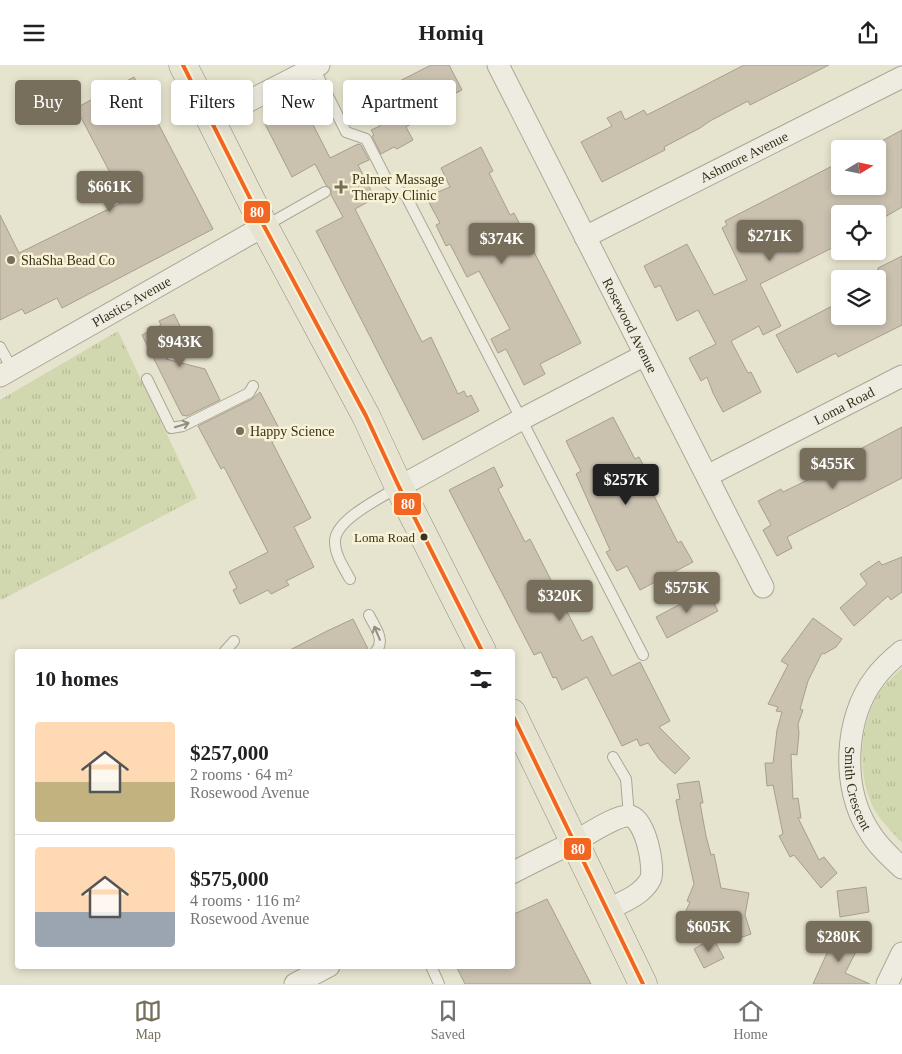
<!DOCTYPE html>
<html lang="en">
<head>
<meta charset="utf-8">
<style>
  body { margin:0; font-family:Georgia,serif; background:#f2f2f2; color:#202124; height:100vh; display:flex; flex-direction:column; font-size:19px; white-space:nowrap }
  * { box-sizing:border-box; margin:0 }
  p { font-size:16px; color:#757577 }
  .icon { flex:none; width:28px; height:28px; fill:none; stroke:currentColor; stroke-width:2; stroke-linecap:round; stroke-linejoin:round }
  .map { position:relative; flex:1; overflow:hidden }
  .drawer { position:absolute; left:15px; top:584px; width:500px; height:320px; display:flex; flex-direction:column; background:#fff; border-radius:5px; box-shadow:0 2px 8px #0003 }
  .drawer>* { flex:none }
  .top-card { position:absolute; left:15px; top:15px; width:500px; height:45px; display:flex; gap:10px }
  .needle { width:32px; rotate:80deg }
  .controls { position:absolute; left:831px; top:75px; display:grid; gap:10px }
  .controls a { display:grid; place-items:center; width:55px; height:55px; border-radius:5px; background:#fff; box-shadow:0 2px 8px #0003; font-size:25px }
  .price { position:absolute; translate:-50% -42px; padding:0 11px; border-radius:5px; background:#776f5c; color:#fff; font-size:16px; line-height:32px; filter:drop-shadow(0 1px 2px #0008) }
  .price::after { content:''; position:absolute; left:50%; top:30px; width:15px; height:11px; margin-left:-8px; background:inherit; clip-path:polygon(0 0,100% 0,50% 100%) }
  .price.active { background:#222; color:#fff }
  ul { padding:0; list-style:none }
  li { display:flex; align-items:center; gap:15px; height:125px; padding:0 20px }
  li+li { border-top:1px solid #e0e0e0 }
  li span { display:grid; place-items:center; flex:none; width:140px; height:100px; border-radius:5px; color:#555 }
  li>.icon { margin-inline-start:auto }
  span .icon { width:60px; height:60px; fill:#fffc; stroke-width:1 }
  li b { font-size:21px }
  h2 { display:flex; justify-content:space-between; align-items:center; height:60px; padding:0 20px; font-size:21px }
  .chip { padding:0 18px; border-radius:5px; background:#fff; box-shadow:0 2px 8px #0003; font-size:18px; line-height:45px }
  .chip.active { background:#776f5c; color:#fff }
  header { display:flex; justify-content:space-between; align-items:center; height:65px; padding:0 20px; background:#fff; font-size:22px; font-weight:700 }
  .tab-bar { display:flex; justify-content:space-around; align-items:center; height:70px; border-top:1px solid #e0e0e0; background:#fff; font-size:14px; color:#757577 }
  .tab-bar a { display:grid; justify-items:center; gap:2px }
  .tab-bar .active { color:#776f5c }
  .map>svg:first-child { display:block }
</style>
</head>
<body>
<header><svg class="icon" aria-label="menu" viewBox="0 0 24 24"><path d="M4 6h16M4 12h16M4 18h16"/></svg>Homiq<svg class="icon" aria-label="share" viewBox="0 0 24 24"><path d="M12 15V3M7 8l5-5 5 5M5 13v7h14v-7"/></svg></header>
<div class="map">
<svg width="902" height="919" viewBox="0 0 902 919">
  <defs>
    <pattern id="grass-tufts" width="24" height="20" patternUnits="userSpaceOnUse" patternTransform="scale(1.25)"><rect width="24" height="20" fill="#d1d8b0"/><path d="M3 7l-1-3M5 7V3M7 7l1-3M15 17l-1-3M17 17v-4M19 17l1-3" fill="none" stroke="#b4ba97"/></pattern>
  </defs>
  <rect width="100%" height="100%" fill="#e6e3ce"/>
  <path fill="url(#grass-tufts)" d="M118 266 197 433 1 535 0 533V335Z
    M902 603V778C893 768 882 757 875 746 857 712 858 665 877 631 883 620 893 612 902 603Z"/>
  <path fill="#cac1af" stroke="#a79f8d" d="M431 0H449L462 25 417 48 420 54 406 62 413 75 397 84 394 82 381 89 372 71 374 70 371 65 380 61 364 29 384 19 386 23Z
    M744 0H829L750 40 748 36 710 56 700 63 664 82 665 85 602 117 581 77 612 61 607 53 621 46 625 55 644 45 647 50Z
    M134 12 213 164 62 243 57 233 25 249 22 244 0 255V150L19 188 125 136 76 43Z
    M303 40 330 93 358 79 361 80 369 95 358 100 375 133 355 144 422 277 431 272 458 329 464 326 467 332 471 330 479 346 423 375 316 166 343 152 331 130V124L326 120 315 99 292 112 265 59Z
    M902 65V142L878 156V149H840V179L760 219 781 261 763 270 759 261 731 276 748 308 751 307 761 327 723 347 713 328 707 312 701 316 689 293 716 279 698 245 677 256 660 220 655 223 644 201 687 179 714 230 747 215 722 163 727 160 725 156 840 97V121H878V78Z
    M481 82 493 106 489 108 510 150 514 148 581 278 540 299 545 309 524 320 506 284 498 288 491 274 510 264 479 206 467 212 450 179 446 181 436 160 440 158 426 132 450 122 441 103Z
    M902 191V260L838 292 836 288 797 308 776 270 840 237V251H878V203Z
    M174 249 190 281 166 294 205 304 220 335 187 351 182 350 142 270 161 260 159 256Z
    M260 327 283 371 272 377 311 453 294 462 314 502 286 516 289 520 271 529 268 525 240 539 233 525 237 523 229 507 268 487 224 402 221 404 198 361 252 334Z
    M613 352 635 394 639 392 650 413 646 415 678 478 681 476 693 497 640 525 627 501 617 506 606 487 610 485 576 409 581 406 566 376Z
    M902 362V413L787 472 792 483 777 491 763 465 771 460 758 436 781 424 783 427 832 403 830 400Z
    M494 402 503 421 498 424 525 477 530 474 582 576 592 571 612 611 640 597 670 656 659 662 690 693 675 709 659 694 648 678 640 681 637 674 622 681 587 612 562 625 556 612 553 613 541 587 534 590 449 425Z
    M902 492V527L891 535 888 531 854 561 840 543 867 519 860 509 879 496 882 500Z
    M707 525 718 546 667 573 656 552Z
    M813 553 842 574 836 582 824 589 822 588 808 616 800 644 803 645 798 659 799 668 797 690 791 689 793 734 798 733 801 753H798L819 795 824 792 837 808 821 823 794 790 790 792 779 771 783 769 773 720 767 721 765 698H773L777 665 782 647 776 646 778 642 768 639 788 600 781 596Z
    M353 554 369 586H288L327 566Z
    M699 716 703 738H700L706 771 711 790 714 789 721 823 749 828 745 850 751 869 737 874 684 850 690 837 687 836 694 819 680 756 676 735 680 734 677 719Z
    M866 822 869 847 840 852 837 826Z
    M547 834 591 919H465L456 901H512V850Z
    M837 866 860 879 845 908 870 919H813Z
    M713 873 724 893 704 903 694 884Z"/>
  <g fill="none" stroke-linecap="round" stroke-linejoin="round">
    <g stroke="#aba797" stroke-width="12">
      <path id="service" d="M314 3 346 67 366 74 388 117 406 131 643 590
        M265 161 325 127
        M0 282 12 304
        M147 314 171 363 183 361 249 328 253 321
        M350 514C344 503 335 490 335 477 334 455 381 433 398 422
        M369 550C374 561 386 575 376 586
        M225 586 234 576
        M613 692 626 714 629 751
        M431 901 439 919"/>
    </g>
    <g stroke="#aba797" stroke-width="23">
      <g id="minor">
        <path id="s1" d="M498 0 763 522"/>
        <path d="M212 55 319 0"/>
        <path id="s2" d="M585 172 902 12"/>
        <path id="s3" d="M0 311 264 161"/>
        <path id="s4" d="M707 411 902 311"/>
        <path d="M399 422 522 354 645 290"/>
        <path id="s5" d="M902 586C892 594 883 602 875 613 844 653 841 723 869 766 877 780 890 792 902 803"/>
        <path d="M512 808C533 797 554 787 574 777 587 770 616 750 629 751 645 752 656 804 650 815 641 831 622 837 607 845"/>
        <path d="M295 919 329 901"/>
        <path d="M887 919 902 888"/>
      </g>
    </g>
    <g stroke="#918d7e" stroke-width="29">
      <path id="primary" d="M183 0 264 161 366 351 399 422 482 586
        M512 648 643 919"/>
    </g>
    <use href="#service" stroke="#eeece0" stroke-width="10"/>
    <use href="#minor" stroke="#eeece0" stroke-width="21"/>
    <use href="#primary" stroke="#e6e3d1" stroke-width="28"/>
    <g stroke="#f7f3d4" stroke-width="8">
      <path id="bus-1" d="M183 0 264 161 366 351 399 422 482 586
        M512 649 643 919"/>
    </g>
    <use href="#bus-1" stroke="#f26522" stroke-width="4"/>
  </g>
  <defs><path id="oneway-shaft" d="M-6 0H5M1.5-3L5.5 0L1.5 3" fill="none" stroke-width="1.6" stroke-linecap="round" stroke-linejoin="round" transform="scale(1.25)"/></defs>
  <g stroke="#948e7f">
    <use href="#oneway-shaft" transform="translate(182 360) rotate(-17)"/>
    <use href="#oneway-shaft" transform="translate(377 568) rotate(-113)"/>
  </g>
  <g fill="#776f5c" stroke="#f7f3d4" stroke-width="2">
    <path d="M338.5 114.5h5v5h5v5h-5v5h-5v-5h-5v-5h5z"/>
    <circle cx="11" cy="195" r="5"/>
    <circle cx="240" cy="366" r="5"/>
  </g>
  <circle fill="#3b311e" stroke="#f7f3d4" stroke-width="2" cx="424" cy="472" r="4.5"/>
  <g text-anchor="middle" dominant-baseline="central" stroke-width="5" stroke-linejoin="round" paint-order="stroke">
    <g font-size="13" fill="#3b311e" stroke="#f7f3d4" text-anchor="end">
      <text x="415" y="472">Loma Road</text>
    </g>
    <g font-size="14" fill="#3b311e" stroke="#f7f3d4">
      <text stroke="none"><textPath href="#s2" startOffset="178">Ashmore Avenue</textPath></text>
      <text stroke="none"><textPath href="#s3" startOffset="151">Plastics Avenue</textPath></text>
      <text stroke="none"><textPath href="#s1" startOffset="292">Rosewood Avenue</textPath></text>
      <text stroke="none"><textPath href="#s4" startOffset="154">Loma Road</textPath></text>
      <text stroke="none"><textPath href="#s5" startOffset="155">Smith Crescent</textPath></text>
    </g>
    <g font-size="14" fill="#3b311e" stroke="#f7f3d4" text-anchor="start">
      <text x="352" y="114">Palmer Massage<tspan x="352" dy="16">Therapy Clinic</tspan></text>
      <text x="21" y="195">ShaSha Bead Co</text>
      <text x="250" y="366">Happy Science</text>
    </g>
  </g>
  <g stroke="#f7f3d4" stroke-width="2">
    <rect x="243" y="135" width="28" height="24" rx="5" fill="#f26522"/>
    <rect x="393" y="427" width="29" height="24" rx="5" fill="#f26522"/>
    <rect x="563" y="772" width="29" height="24" rx="5" fill="#f26522"/>
  </g>
  <g font-size="14" text-anchor="middle" font-weight="bold" fill="#fff">
    <text x="257" y="152">80</text>
    <text x="408" y="444">80</text>
    <text x="578" y="789">80</text>
  </g>
</svg>
<div class="controls">
<a><svg class="needle" viewBox="-14 -14 28 28"><path d="M0-13l5 13h-10z" fill="#e53935"/><path d="M0 13l5-13h-10z" fill="#757577"/></svg></a>
<a><svg class="icon" aria-label="locate" viewBox="0 0 24 24"><circle cx="12" cy="12" r="6"/><path d="M12 2v4M12 18v4M2 12h4M18 12h4"/></svg></a>
<a><svg class="icon" aria-label="layers" viewBox="0 0 24 24"><path d="M12 4l9 5-9 5-9-5zM3 14l9 5 9-5"/></svg></a>
</div>
<b class="price" style="left:110px;top:148px">$661K</b>
<b class="price" style="left:770px;top:197px">$271K</b>
<b class="price" style="left:502px;top:200px">$374K</b>
<b class="price" style="left:180px;top:303px">$943K</b>
<b class="price" style="left:833px;top:425px">$455K</b>
<b class="price active" style="left:626px;top:441px">$257K</b>
<b class="price" style="left:687px;top:549px">$575K</b>
<b class="price" style="left:560px;top:557px">$320K</b>
<b class="price" style="left:709px;top:888px">$605K</b>
<b class="price" style="left:839px;top:898px">$280K</b>
<div class="top-card">
<a class="chip active">Buy</a>
<a class="chip">Rent</a>
<a class="chip">Filters</a>
<a class="chip">New</a>
<a class="chip">Apartment</a>
</div>
<section class="drawer">
<h2>10 homes<svg class="icon" aria-label="filters" viewBox="0 0 24 24"><path d="M4 7h16M4 17h16"/><circle cx="9" cy="7" r="2"/><circle cx="15" cy="17" r="2"/></svg></h2>
<ul>
<li><span style="background:linear-gradient(#ffd9b3 60%,#c2b280 0)"><svg class="icon" aria-label="home" viewBox="0 0 24 24"><path d="M3 11l9-7 9 7M6 9v11h12V9"/></svg></span><div><b>$257,000</b><p>2 rooms · 64 m²</p><p>Rosewood Avenue</p></div></li>
<li><span style="background:linear-gradient(#ffd9b3 65%,#9aa5b1 0)"><svg class="icon" aria-label="home" viewBox="0 0 24 24"><path d="M3 11l9-7 9 7M6 9v11h12V9"/></svg></span><div><b>$575,000</b><p>4 rooms · 116 m²</p><p>Rosewood Avenue</p></div></li>
</ul>
</section>
</div>
<nav class="tab-bar">
<a class="active"><svg class="icon" aria-label="map" viewBox="0 0 24 24"><path d="M3 6l6-2 6 2 6-2v14l-6 2-6-2-6 2zM9 4v14M15 6v14"/></svg>Map</a>
<a><svg class="icon" aria-label="saved" viewBox="0 0 24 24"><path d="M7 4h10v16l-5-4-5 4z"/></svg>Saved</a>
<a><svg class="icon" aria-label="home" viewBox="0 0 24 24"><path d="M3 11l9-7 9 7M6 9v11h12V9"/></svg>Home</a>
</nav>
</body>
</html>
